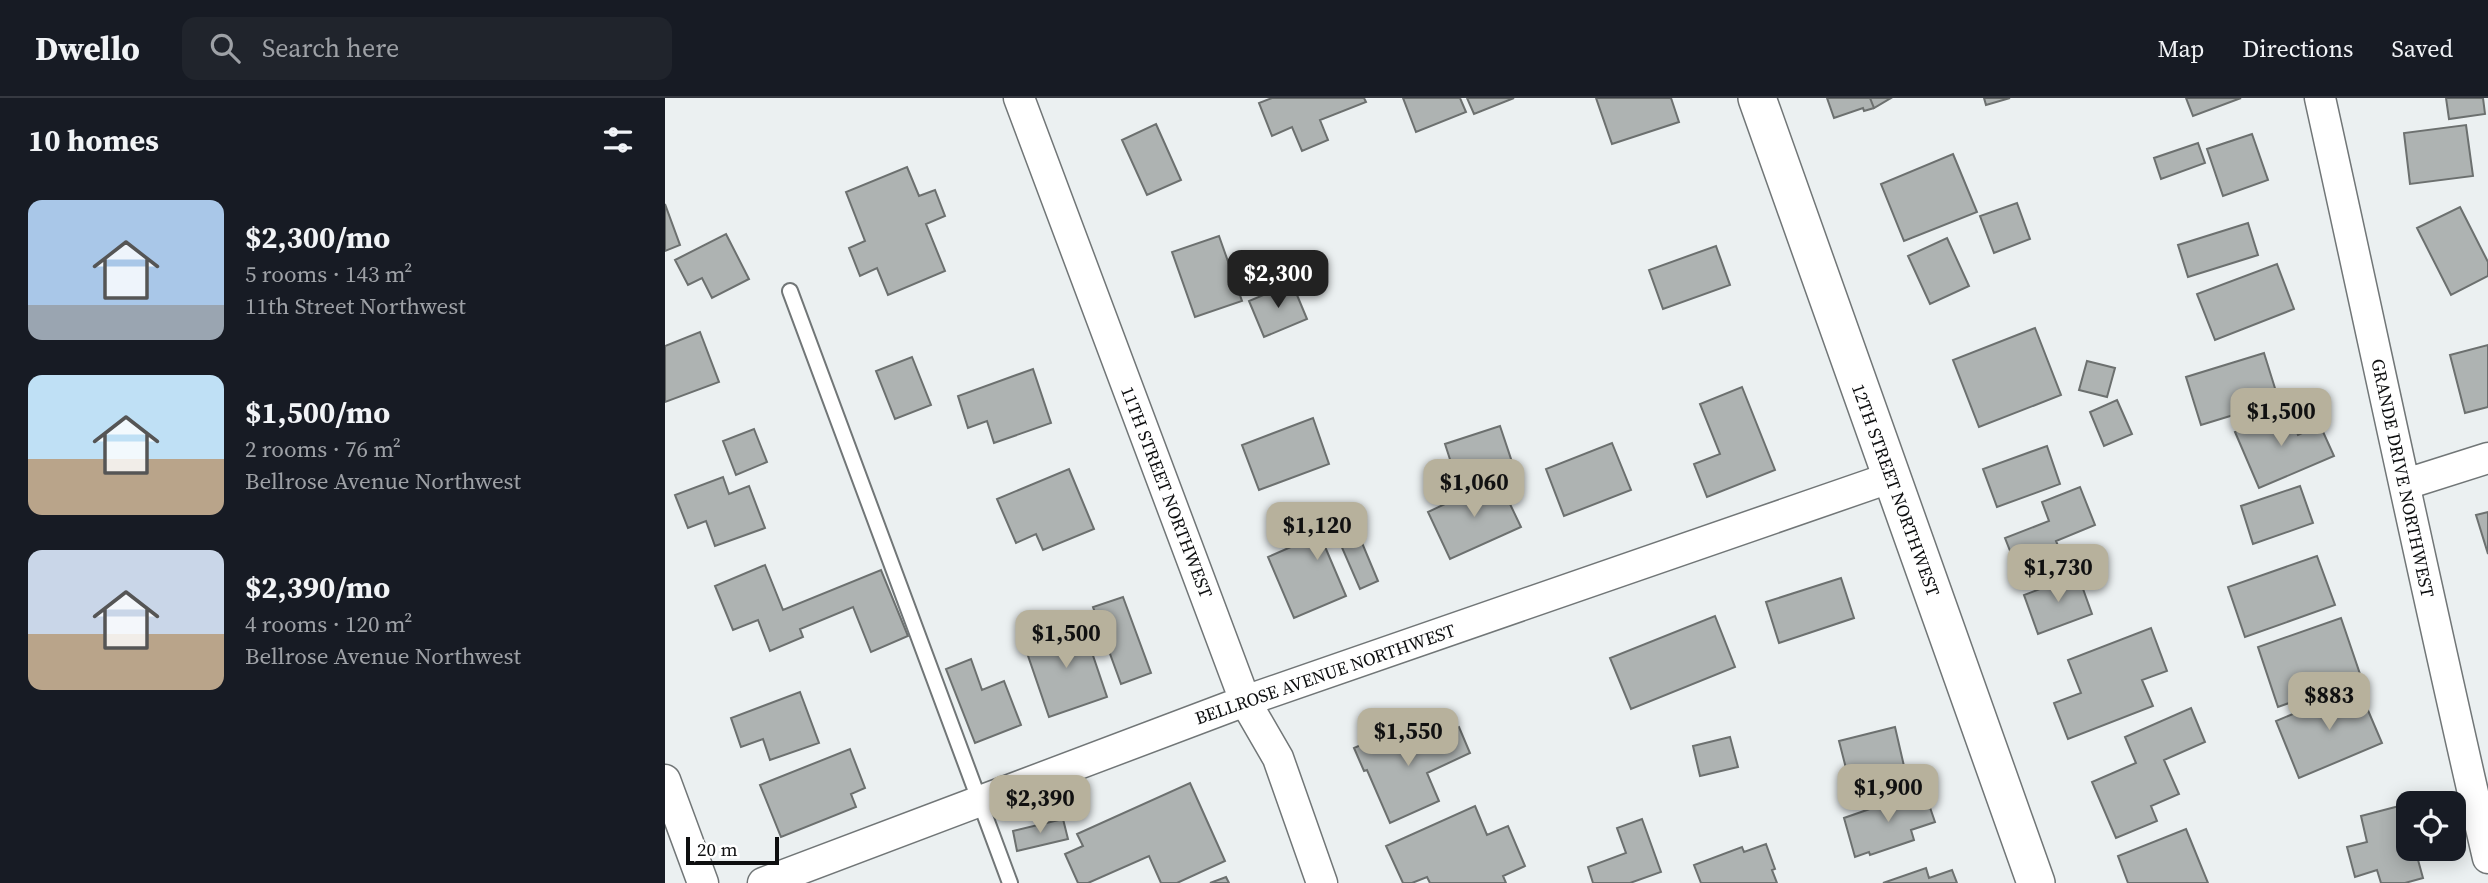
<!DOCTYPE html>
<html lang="en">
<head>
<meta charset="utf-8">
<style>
  body { margin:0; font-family:"Source Serif 4",serif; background:#20242c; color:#f1f3f6; height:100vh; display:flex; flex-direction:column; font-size:26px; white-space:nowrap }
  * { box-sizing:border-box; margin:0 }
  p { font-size:23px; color:#9ea1a6 }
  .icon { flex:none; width:38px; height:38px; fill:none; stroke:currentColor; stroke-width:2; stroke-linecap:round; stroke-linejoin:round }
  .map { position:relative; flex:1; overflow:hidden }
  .side { display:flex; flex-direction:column; background:#171b24; width:665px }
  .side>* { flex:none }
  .controls { position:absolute; left:1731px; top:693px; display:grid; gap:14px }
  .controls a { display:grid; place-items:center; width:70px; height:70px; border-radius:14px; background:#171b24; box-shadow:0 4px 18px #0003; font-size:35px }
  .scale { position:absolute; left:21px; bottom:18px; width:93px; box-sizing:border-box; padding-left:7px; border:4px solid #0e0f10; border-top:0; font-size:19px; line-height:24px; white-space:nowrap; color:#0e0f10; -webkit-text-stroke:5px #fff; paint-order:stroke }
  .price { position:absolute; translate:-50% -60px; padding:0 16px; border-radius:14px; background:#b7b19c; color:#111; font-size:23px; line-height:46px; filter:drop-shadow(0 2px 4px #0008) }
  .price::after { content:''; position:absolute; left:50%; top:42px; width:21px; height:16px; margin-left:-10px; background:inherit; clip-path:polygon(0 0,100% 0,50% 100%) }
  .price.selected { background:#222; color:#fff }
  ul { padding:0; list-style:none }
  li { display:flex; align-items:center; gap:21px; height:175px; padding:0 28px }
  li span { display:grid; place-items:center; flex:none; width:196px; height:140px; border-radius:14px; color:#555 }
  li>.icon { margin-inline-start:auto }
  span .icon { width:84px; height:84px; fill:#fffc; stroke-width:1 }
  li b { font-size:30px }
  h2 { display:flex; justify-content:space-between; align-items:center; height:84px; padding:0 28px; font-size:30px }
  header { display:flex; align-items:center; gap:42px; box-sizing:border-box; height:98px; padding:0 35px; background:#171b24; border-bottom:2px solid #363941 }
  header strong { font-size:33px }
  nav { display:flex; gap:38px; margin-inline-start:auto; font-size:24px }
  .search { width:490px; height:63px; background:#20242c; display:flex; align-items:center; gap:18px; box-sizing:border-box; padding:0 24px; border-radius:14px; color:#9ea1a6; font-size:26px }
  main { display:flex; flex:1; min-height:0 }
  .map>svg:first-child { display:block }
</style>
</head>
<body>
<header>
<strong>Dwello</strong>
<div class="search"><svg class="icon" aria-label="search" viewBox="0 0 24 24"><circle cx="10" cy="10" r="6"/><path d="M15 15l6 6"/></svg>Search here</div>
<nav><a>Map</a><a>Directions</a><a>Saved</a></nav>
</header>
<main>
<section class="side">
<h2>10 homes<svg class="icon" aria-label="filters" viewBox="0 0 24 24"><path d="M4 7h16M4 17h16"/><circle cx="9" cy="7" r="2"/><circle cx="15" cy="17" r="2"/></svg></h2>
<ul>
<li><span style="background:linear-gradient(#a9c7e8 75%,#9aa5b1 0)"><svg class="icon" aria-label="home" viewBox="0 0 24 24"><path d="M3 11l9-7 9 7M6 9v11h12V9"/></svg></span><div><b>$2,300/mo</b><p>5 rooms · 143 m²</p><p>11th Street Northwest</p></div></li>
<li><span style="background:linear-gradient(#bfe0f5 60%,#b9a48a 0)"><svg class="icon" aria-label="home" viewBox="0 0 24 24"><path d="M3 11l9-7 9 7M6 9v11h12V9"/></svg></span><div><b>$1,500/mo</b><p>2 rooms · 76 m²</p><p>Bellrose Avenue Northwest</p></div></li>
<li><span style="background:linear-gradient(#c9d6e8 60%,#b9a48a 0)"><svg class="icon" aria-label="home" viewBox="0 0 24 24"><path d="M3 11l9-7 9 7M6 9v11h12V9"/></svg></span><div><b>$2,390/mo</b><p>4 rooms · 120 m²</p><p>Bellrose Avenue Northwest</p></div></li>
</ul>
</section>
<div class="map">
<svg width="1823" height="785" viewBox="0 0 1823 785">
  <rect width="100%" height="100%" fill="#ebf0f1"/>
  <path fill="#aeb3b2" stroke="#6c706f" stroke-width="2" d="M607 0H699L701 4 655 22 663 42 637 53 627 29 607 38 594 5Z
    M738 0H795L801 14 751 34Z
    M802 0H849L809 16Z
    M931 0H1006L1014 24 947 46Z
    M1162 0H1205L1209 10 1199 13 1198 10 1169 20Z
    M1205 0H1226L1209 10Z
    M1319 0H1345L1321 7Z
    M1521 0H1576L1528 18Z
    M1781 0H1818L1820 16 1784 21Z
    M491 26 516 82 482 97 457 42Z
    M1801 27 1808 78 1745 86 1739 35Z
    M1587 36 1603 82 1558 98 1542 51Z
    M1533 45 1540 65 1496 81 1489 60Z
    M1288 56 1312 114 1239 143 1216 86Z
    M242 69 254 98 270 92 280 118 261 126 280 173 223 197 212 170 195 178 184 150 200 143 181 94Z
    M1352 105 1365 141 1329 155 1315 118Z
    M0 106 15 147 0 153Z
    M1795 109 1823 164V178L1786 197 1752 130Z
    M1583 125 1593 157 1523 179 1513 147Z
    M61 136 84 181 47 200 37 180 23 187 10 162Z
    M554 138 577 203 530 219 507 154Z
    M1282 140 1304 188 1265 206 1243 158Z
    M1051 148 1065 187 998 211 984 172Z
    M1612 166 1629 211 1550 242 1532 196Z
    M627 185 642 221 599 239 584 203Z
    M1370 230 1396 297 1314 329 1288 262Z
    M35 234 54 284 0 304V248Z
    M1823 247V309L1800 315 1785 257Z
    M1599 255 1614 303 1536 327 1521 279Z
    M247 259 266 307 230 321 211 273Z
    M1422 263 1450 270 1442 299 1414 292Z
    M368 271 386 325 329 345 322 323 303 330 293 298Z
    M1077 289 1110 372 1042 399 1029 366 1055 356 1035 306Z
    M1452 302 1467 336 1439 348 1425 314Z
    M1623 312 1633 337 1655 327 1669 358 1594 390 1570 334Z
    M648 320 664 366 594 392 577 347Z
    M835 328 847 364 792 383 780 346Z
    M89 331 102 364 71 377 58 343Z
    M947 345 966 392 899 418 881 371Z
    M1382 348 1395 386 1332 409 1318 371Z
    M404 371 429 431 378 452 371 436 351 445 332 401Z
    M58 379 64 396 84 388 100 430 50 448 41 423 23 430 10 397Z
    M833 381 856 429 785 461 763 414Z
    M1635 388 1648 425 1588 446 1576 408Z
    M1415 389 1430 427 1391 443 1398 460 1355 478 1340 440 1384 423 1377 404Z
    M660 407 672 436 690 428 713 483 695 491 672 438 658 444 681 498 629 520 603 459 626 449 616 426Z
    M1823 414V456L1811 417Z
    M1652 458 1670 507 1580 539 1563 489Z
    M100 467 118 512 216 472 243 538 206 554 188 509 135 531 138 539 105 553 93 522 68 532 50 488Z
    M1413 477 1427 516 1373 536 1359 497Z
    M1176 480 1189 520 1114 545 1101 504Z
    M458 499 486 575 456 586 428 509Z
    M1050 518 1070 569 966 611 945 560Z
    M1676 520 1696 579 1613 609 1593 549Z
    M417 525 442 599 384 619 359 546Z
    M1486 530 1502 573 1477 582 1488 608 1403 641 1389 605 1416 595 1403 562Z
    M306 561 317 592 339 583 356 627 310 645 281 571Z
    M1693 589 1717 645 1634 680 1611 623Z
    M135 594 154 645 105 662 98 641 76 649 66 620Z
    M1526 610 1540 644 1499 662 1514 696 1486 708 1492 723 1451 740 1427 684 1471 665 1460 639Z
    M743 626 752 647 794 629 805 655 762 675 774 703 725 725 702 672 699 673 689 650Z
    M1230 629 1239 668 1184 682 1174 643Z
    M1065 639 1073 669 1035 678 1028 648Z
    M185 651 200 690 186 696 191 709 116 739 95 687Z
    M525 685 560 763 512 785H496L484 758 423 785H413L400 756 418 748 412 736Z
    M1259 692 1270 724 1246 732 1249 742 1205 757 1204 754 1190 759 1179 720Z
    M1738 707 1743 725V751H1750L1758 780 1740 785H1716L1712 772 1690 779 1682 749 1702 744 1696 718Z
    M810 708 822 737 843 728 860 768 838 778 841 785H765L762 779 747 785H738L721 748Z
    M398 721 403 741 352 753 348 733Z
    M977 721 996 774 965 785H928L923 769 961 755 952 730Z
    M1521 731 1543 785H1463L1453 758Z
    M1101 746 1110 771 1107 772 1112 785H1036L1029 767 1077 749 1079 754Z
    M1261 770 1264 780 1287 772 1292 785H1218Z
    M561 779 564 785H545Z"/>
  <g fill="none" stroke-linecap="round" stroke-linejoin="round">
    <g stroke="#717677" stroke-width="18">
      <path id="service" d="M125 193 345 785"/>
    </g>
    <g stroke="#717677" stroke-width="33">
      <path id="minor" d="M354 0 580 603 613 660 657 785
        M1655 0C1711 253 1764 507 1823 760
        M1741 386 1823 360
        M0 682 38 785
        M98 785 580 603 1227 379"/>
    </g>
    <g stroke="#717677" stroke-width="40">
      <path id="tertiary" d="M1092 0 1371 785"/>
    </g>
    <use href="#service" stroke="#fff" stroke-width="14"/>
    <use href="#minor" stroke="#fff" stroke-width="30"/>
    <use href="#tertiary" stroke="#fff" stroke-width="37"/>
  </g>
  <g text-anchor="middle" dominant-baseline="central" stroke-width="6" stroke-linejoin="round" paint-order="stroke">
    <g font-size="18" fill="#0e0f10" stroke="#fff">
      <text transform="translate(1738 380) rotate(78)">GRANDE DRIVE NORTHWEST</text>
      <text transform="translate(1231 392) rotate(70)">12TH STREET NORTHWEST</text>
      <text transform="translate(502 394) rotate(69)">11TH STREET NORTHWEST</text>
      <text transform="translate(660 576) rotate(-19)">BELLROSE AVENUE NORTHWEST</text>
    </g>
  </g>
</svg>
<div class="controls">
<a><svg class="icon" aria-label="locate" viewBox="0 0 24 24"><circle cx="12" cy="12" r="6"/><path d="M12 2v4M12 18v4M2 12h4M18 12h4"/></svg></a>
</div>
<div class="scale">20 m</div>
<b class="price selected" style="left:613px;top:212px">$2,300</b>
<b class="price" style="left:1616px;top:350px">$1,500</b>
<b class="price" style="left:809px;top:421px">$1,060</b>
<b class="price" style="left:652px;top:464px">$1,120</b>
<b class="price" style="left:1393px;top:506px">$1,730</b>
<b class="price" style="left:401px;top:572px">$1,500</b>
<b class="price" style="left:1664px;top:634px">$883</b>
<b class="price" style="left:743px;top:670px">$1,550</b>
<b class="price" style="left:1223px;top:726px">$1,900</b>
<b class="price" style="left:375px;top:737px">$2,390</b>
</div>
</main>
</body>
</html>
